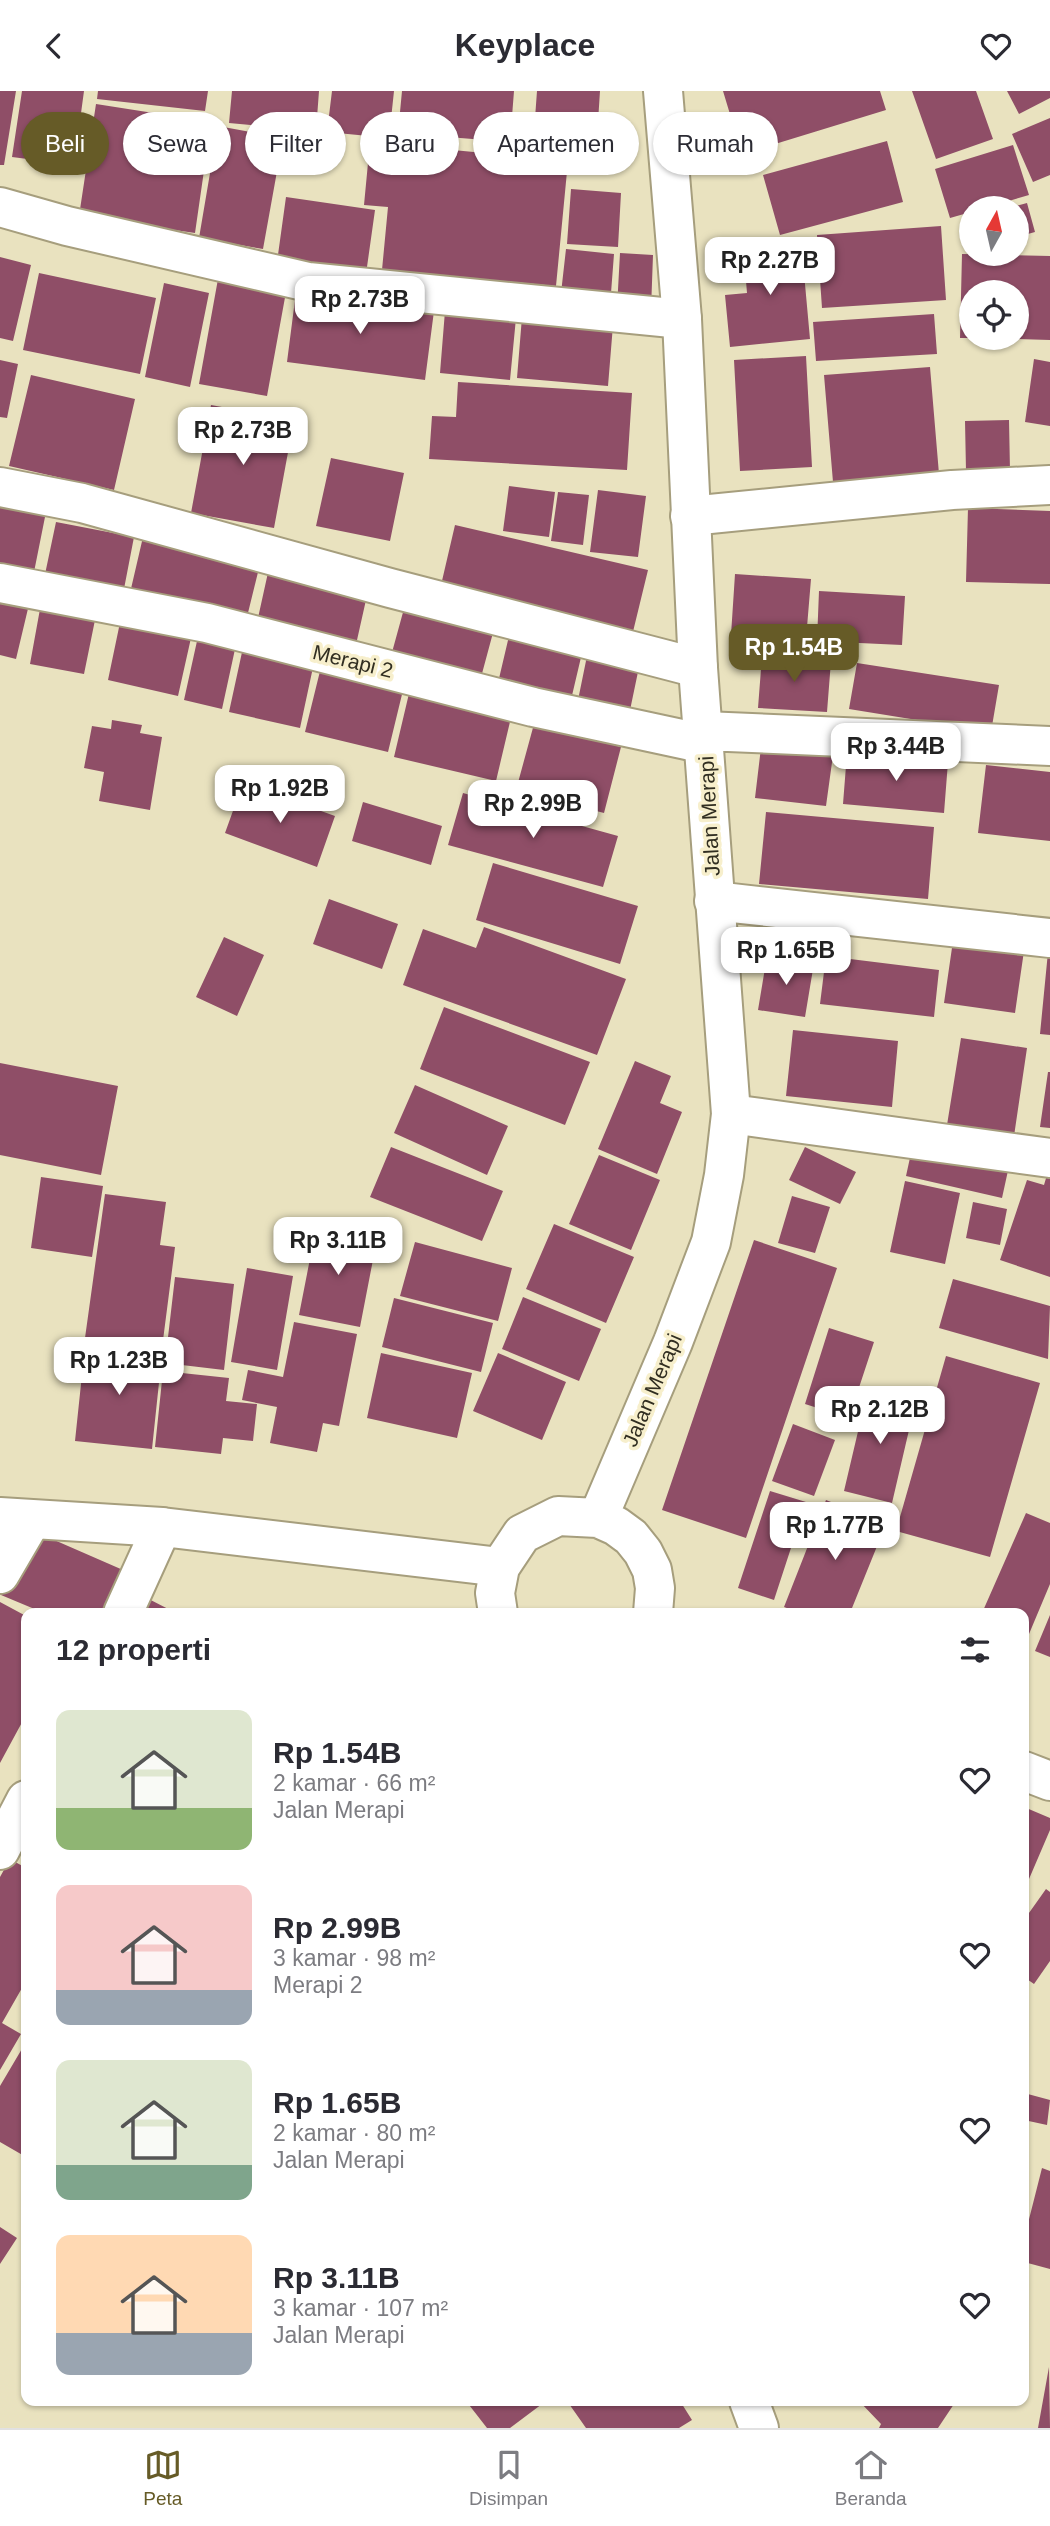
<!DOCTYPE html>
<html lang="id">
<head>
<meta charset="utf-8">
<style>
  body { margin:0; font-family:Helvetica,sans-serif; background:#f2f2f3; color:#2b2b33; height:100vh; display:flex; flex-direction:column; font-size:26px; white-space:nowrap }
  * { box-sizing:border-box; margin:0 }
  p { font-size:23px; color:#7c7c81 }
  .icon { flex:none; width:38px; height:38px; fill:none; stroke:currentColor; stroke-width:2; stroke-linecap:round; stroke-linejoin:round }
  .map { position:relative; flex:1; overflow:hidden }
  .drawer { position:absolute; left:21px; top:1517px; width:1008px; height:798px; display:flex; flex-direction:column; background:#fff; border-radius:14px; box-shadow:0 2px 5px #0004 }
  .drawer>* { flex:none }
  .hud { position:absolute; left:21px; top:21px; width:1008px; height:63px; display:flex; gap:14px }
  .needle { width:46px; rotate:8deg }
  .controls { position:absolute; left:959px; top:105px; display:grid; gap:14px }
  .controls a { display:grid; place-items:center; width:70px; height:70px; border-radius:50%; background:#fff; box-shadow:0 2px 5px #0004; font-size:35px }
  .price { position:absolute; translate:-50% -60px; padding:0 16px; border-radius:14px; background:#fff; color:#222; font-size:23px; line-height:46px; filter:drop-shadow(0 2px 4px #0008) }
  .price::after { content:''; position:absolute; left:50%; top:42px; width:21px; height:16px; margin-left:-10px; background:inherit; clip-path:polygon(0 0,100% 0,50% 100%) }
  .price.current { background:#665b27; color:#fff }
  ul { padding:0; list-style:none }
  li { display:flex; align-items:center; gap:21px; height:175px; padding:0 35px }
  li span { display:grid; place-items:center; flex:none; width:196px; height:140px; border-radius:14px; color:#555 }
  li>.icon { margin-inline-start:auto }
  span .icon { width:84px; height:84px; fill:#fffc; stroke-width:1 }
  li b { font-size:30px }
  h2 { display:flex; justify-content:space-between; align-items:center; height:84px; padding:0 35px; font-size:30px }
  .chip { padding:0 24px; border-radius:32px; background:#fff; box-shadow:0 2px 5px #0004; font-size:24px; line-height:63px }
  .chip.current { background:#665b27; color:#fff }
  header { display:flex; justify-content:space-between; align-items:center; height:91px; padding:0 35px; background:#fff; font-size:32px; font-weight:800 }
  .dock { display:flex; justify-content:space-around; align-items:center; height:98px; border-top:2px solid #e1e1e2; background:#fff; font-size:19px; color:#7c7c81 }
  .dock a { display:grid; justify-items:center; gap:4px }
  .dock .current { color:#665b27 }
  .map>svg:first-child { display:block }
</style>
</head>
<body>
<header><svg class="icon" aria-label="back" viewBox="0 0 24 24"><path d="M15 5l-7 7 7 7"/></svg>Keyplace<svg class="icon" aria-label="heart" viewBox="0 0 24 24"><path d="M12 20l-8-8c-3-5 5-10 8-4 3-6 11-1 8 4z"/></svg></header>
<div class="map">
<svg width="1050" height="2337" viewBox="0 0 1050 2337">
  <rect width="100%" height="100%" fill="#e9e2bf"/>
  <path fill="#8f4e67" d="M0 0H16L4 74H0Z
    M22 0H84L74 74 12 66Z
    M98 0H208L205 20 97 8Z
    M232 0H319L316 40 229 32Z
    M332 0H394L389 47 327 41Z
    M402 0H514L510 51 398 42Z
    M537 0H600L597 46 534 41Z
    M723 0H880L886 19 742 63Z
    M912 0H976L993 48 936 68Z
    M1007 0H1050V7L1019 23Z
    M96 13 211 31 195 142 79 125Z
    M1050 27V84L1033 91 1012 43Z
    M218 35 283 47 263 158 199 147Z
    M887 50 903 111 780 144 763 84Z
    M370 51 568 70 556 195 382 179 388 116 364 114Z
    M1013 54 1029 104 985 117H971V121L950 127 935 78Z
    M571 98 621 102 618 156 567 153Z
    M286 106 375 119 366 183 277 171Z
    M1027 112 1035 141 1017 146V117L1012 116Z
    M941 135 946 209 822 217 817 144Z
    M801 149 810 248 730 256 725 204 747 202 743 154Z
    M566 158 614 163 610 215 560 211Z
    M620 162 653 164 651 219 617 217Z
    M962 163 1050 165V249L1017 248V201H971V247H960Z
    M0 166 31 174 13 250 0 247Z
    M39 182 156 207 140 283 23 259Z
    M218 188 286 201 267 305 199 293Z
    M164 192 209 202 190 296 145 286Z
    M296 201 434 220 425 289 287 271Z
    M445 220 516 227 510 289 440 282Z
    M934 223 937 263 816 270 813 231Z
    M522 226 613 234 608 295 517 287Z
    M806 265 812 376 740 380 734 269Z
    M1034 268 1050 271V335L1025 331Z
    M0 269 18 273 7 327 0 326Z
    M930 276 939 383 833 391 824 284Z
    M31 284 135 308 114 399 9 375Z
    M458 291 632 302 627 379 429 368 432 325 456 326Z
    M211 314 294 329 274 437 191 422Z
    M1009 329 1010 380H966L965 330Z
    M331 367 404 382 390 450 316 435Z
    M509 395 555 401 549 446 503 440Z
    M598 399 646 405 638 466 590 461Z
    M558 401 589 404 583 454 551 450Z
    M0 406 47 416 33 486 0 480Z
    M968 417 1050 420V493L966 491Z
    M56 431 134 446 123 503 44 488Z
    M455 434 648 479 630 553 438 507Z
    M143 446 260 473 246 530 130 502Z
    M269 477 368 500 355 558 256 536Z
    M735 483 811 488 806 548 731 544Z
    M0 498 31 505 16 568 0 564Z
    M819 500 905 505 902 554 817 550Z
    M405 514 494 538 480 590 391 565Z
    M40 518 95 529 84 583 30 573Z
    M122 522 193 538 178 605 108 589Z
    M199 541 237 549 222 618 184 609Z
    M509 545 582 562 570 613 497 596Z
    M244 552 315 567 300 637 229 621Z
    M587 565 639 576 629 624 577 614Z
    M762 565 831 570 827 621 758 617Z
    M322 572 405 591 388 661 305 641Z
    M857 572 999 594 991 641 849 618Z
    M411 594 513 618 496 690 394 666Z
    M112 629 142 634 140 642 162 646 150 719 99 710 104 681 84 677 92 635 111 638Z
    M534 633 621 656 604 722 516 699Z
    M762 648 834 657 826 715 755 707Z
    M847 662 948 671 944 722 843 713Z
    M986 674 1050 681V750L978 742Z
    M243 692 335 725 317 776 225 742Z
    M463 702 618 745 603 796 448 754Z
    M363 711 442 735 431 774 352 750Z
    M766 721 934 736 928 808 759 793Z
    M493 772 638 815 620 873 476 829Z
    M329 808 398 833 382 878 313 853Z
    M484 836 626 888 597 964 403 894 423 838 476 857Z
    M954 843 1025 853 1015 922 944 912Z
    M224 846 264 864 237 925 196 906Z
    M1048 861 1050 862V944L1040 943Z
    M767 865 814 872 805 926 758 919Z
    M826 865 939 879 934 926 820 913Z
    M444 916 590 971 565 1034 420 978Z
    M793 939 898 950 892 1016 786 1005Z
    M961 947 1027 957 1014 1045 947 1034Z
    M635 970 671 985 660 1012 682 1021 657 1083 598 1058Z
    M0 972 118 995 101 1084 0 1064Z
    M1048 981H1050V1037L1040 1036Z
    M415 994 508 1035 487 1084 394 1042Z
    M913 1053 1009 1075 1002 1107 906 1085Z
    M391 1056 503 1100 482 1150 370 1106Z
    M805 1056 856 1081 840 1113 789 1089Z
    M599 1064 660 1089 631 1159 569 1133Z
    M1049 1077H1050V1186L1000 1169 1027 1089 1044 1094Z
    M41 1086 103 1095 92 1166 31 1157Z
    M905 1090 960 1102 945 1173 890 1161Z
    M105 1103 166 1111 160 1154 175 1156 162 1257 85 1247Z
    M792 1105 830 1116 815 1162 778 1152Z
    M973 1111 1007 1118 1000 1154 966 1147Z
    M554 1133 634 1166 606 1232 526 1198Z
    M316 1137 377 1148 360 1236 299 1224Z
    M754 1149 837 1177 746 1447 662 1419Z
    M415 1151 512 1177 498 1230 400 1205Z
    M247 1177 293 1185 277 1279 231 1271Z
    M175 1186 234 1193 224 1279 165 1272Z
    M953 1188 1050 1215 1048 1268 939 1237Z
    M523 1206 601 1238 579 1290 502 1258Z
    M394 1207 493 1232 481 1281 382 1256Z
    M294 1231 357 1243 339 1335 323 1332 317 1361 270 1352 277 1316 242 1309 248 1279 283 1286Z
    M829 1237 874 1251 849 1327 805 1313Z
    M85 1255 162 1263 152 1358 75 1350Z
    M381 1262 472 1282 457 1347 367 1327Z
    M498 1262 566 1291 542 1349 473 1320Z
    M946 1265 1040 1292 990 1466 896 1440Z
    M163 1280 229 1287 226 1310 257 1313 253 1350 223 1347 221 1363 155 1356Z
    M868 1298 916 1309 892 1412 844 1400Z
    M793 1333 835 1349 814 1405 772 1390Z
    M770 1400 806 1411 774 1509 738 1497Z
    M826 1409 886 1433 850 1522H800L784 1516Z
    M1026 1422 1050 1432V1493L1029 1543 1024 1541V1522H982Z
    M29 1438 123 1479 104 1522H44L1 1504Z
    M139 1503 176 1522H129Z
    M0 1511 26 1525V1624L0 1672Z
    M1050 1524V1566L1035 1560Z
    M1024 1716 1050 1727V1739L1029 1788 1024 1785Z
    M10 1768 26 1777V1890L2 1932 21 1943 0 1979V1786Z
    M1046 1798 1050 1801V1870L1034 1893 1024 1886V1829Z
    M26 1951V2066L0 2051V1995Z
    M1024 2002 1050 2009 1047 2034 1024 2029Z
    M1042 2077 1050 2080V2178L1024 2171V2148Z
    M0 2136 17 2147 0 2173Z
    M1049 2276 1050 2337H1038Z
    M466 2310H546L510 2337H487Z
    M567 2310H680L692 2329 679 2337H586Z
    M859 2310H956L938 2337H879L881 2333Z"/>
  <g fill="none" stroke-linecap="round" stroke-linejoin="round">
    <g stroke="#a69e7d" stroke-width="42">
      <path id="street" d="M0 116 67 135 308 191 682 228
        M0 396 82 412 390 497 698 577
        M690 425 952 399 1050 394
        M0 492 207 532 533 616 705 653
        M704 640 1050 655
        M714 810 1050 847
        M731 1023 1050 1067
        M0 1483 31 1430
        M123 1522 162 1436
        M0 1759 26 1709"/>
    </g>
    <g stroke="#a69e7d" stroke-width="42">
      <path id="secondary" d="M0 1426 162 1436 500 1476
        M1024 1680 1050 1690"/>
    </g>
    <g stroke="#a69e7d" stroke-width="42">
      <path id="primary" d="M598 1427 673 1251 711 1151 724 1084 731 1023 698 577 682 228 663 0
        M498 1522 495 1502 500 1476 522 1443 558 1425 598 1427 616 1435 631 1446 643 1461 652 1479 655 1497 653 1522
        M749 2310 759 2337"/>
    </g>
    <use href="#street" stroke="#fff" stroke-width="38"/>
    <use href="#secondary" stroke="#fff" stroke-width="38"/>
    <use href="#primary" stroke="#fff" stroke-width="38"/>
  </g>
  <g text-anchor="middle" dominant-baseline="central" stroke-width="7" stroke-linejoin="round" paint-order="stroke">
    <g font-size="21" fill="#312e21" stroke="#f7efcc">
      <text transform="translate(353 570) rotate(14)">Merapi 2</text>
      <text transform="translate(709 725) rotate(-93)">Jalan Merapi</text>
      <text transform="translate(652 1299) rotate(-67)">Jalan Merapi</text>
    </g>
  </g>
</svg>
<div class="controls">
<a><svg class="needle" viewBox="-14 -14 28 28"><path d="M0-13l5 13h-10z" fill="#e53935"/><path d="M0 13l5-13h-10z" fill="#7c7c81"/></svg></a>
<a><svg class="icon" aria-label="locate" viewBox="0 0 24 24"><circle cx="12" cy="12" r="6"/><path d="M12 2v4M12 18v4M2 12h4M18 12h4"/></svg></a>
</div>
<b class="price" style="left:770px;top:206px">Rp 2.27B</b>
<b class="price" style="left:360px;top:245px">Rp 2.73B</b>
<b class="price" style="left:243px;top:376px">Rp 2.73B</b>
<b class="price current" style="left:794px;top:593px">Rp 1.54B</b>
<b class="price" style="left:896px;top:692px">Rp 3.44B</b>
<b class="price" style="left:280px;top:734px">Rp 1.92B</b>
<b class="price" style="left:533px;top:749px">Rp 2.99B</b>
<b class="price" style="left:786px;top:896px">Rp 1.65B</b>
<b class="price" style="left:338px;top:1186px">Rp 3.11B</b>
<b class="price" style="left:119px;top:1306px">Rp 1.23B</b>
<b class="price" style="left:880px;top:1355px">Rp 2.12B</b>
<b class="price" style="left:835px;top:1471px">Rp 1.77B</b>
<div class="hud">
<a class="chip current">Beli</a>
<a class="chip">Sewa</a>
<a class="chip">Filter</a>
<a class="chip">Baru</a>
<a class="chip">Apartemen</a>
<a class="chip">Rumah</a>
</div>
<section class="drawer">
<h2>12 properti<svg class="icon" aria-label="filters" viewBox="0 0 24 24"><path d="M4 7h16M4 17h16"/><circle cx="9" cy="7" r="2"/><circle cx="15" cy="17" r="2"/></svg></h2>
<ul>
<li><span style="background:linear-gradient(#dfe7d0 70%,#8fb573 0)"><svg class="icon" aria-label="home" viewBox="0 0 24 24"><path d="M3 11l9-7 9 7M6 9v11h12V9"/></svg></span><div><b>Rp 1.54B</b><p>2 kamar · 66 m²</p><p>Jalan Merapi</p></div><svg class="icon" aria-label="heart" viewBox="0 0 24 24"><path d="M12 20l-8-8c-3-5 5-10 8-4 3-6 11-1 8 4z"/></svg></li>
<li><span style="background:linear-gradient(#f6c9c9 75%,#9aa5b1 0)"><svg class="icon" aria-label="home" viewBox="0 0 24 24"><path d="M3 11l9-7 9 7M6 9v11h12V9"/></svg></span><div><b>Rp 2.99B</b><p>3 kamar · 98 m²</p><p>Merapi 2</p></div><svg class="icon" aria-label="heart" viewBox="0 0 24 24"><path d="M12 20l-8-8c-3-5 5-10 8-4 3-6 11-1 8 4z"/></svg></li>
<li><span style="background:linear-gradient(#dfe7d0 75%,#7fa58c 0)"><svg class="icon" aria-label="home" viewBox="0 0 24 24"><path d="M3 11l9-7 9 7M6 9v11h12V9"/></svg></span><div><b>Rp 1.65B</b><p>2 kamar · 80 m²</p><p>Jalan Merapi</p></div><svg class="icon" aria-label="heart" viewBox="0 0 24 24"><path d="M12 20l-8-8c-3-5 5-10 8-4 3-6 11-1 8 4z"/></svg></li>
<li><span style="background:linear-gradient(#ffd9b3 70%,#9aa5b1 0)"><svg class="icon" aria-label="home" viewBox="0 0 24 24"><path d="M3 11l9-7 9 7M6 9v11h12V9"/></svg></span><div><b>Rp 3.11B</b><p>3 kamar · 107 m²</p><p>Jalan Merapi</p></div><svg class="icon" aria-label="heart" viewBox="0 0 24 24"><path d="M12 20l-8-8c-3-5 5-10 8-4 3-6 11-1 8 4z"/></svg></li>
</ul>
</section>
</div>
<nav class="dock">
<a class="current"><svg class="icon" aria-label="map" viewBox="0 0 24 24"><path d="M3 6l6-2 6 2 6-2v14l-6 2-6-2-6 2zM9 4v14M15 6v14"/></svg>Peta</a>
<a><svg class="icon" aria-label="saved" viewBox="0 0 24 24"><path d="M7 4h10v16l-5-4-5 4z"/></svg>Disimpan</a>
<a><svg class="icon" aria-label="home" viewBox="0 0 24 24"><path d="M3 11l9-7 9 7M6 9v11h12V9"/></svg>Beranda</a>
</nav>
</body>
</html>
